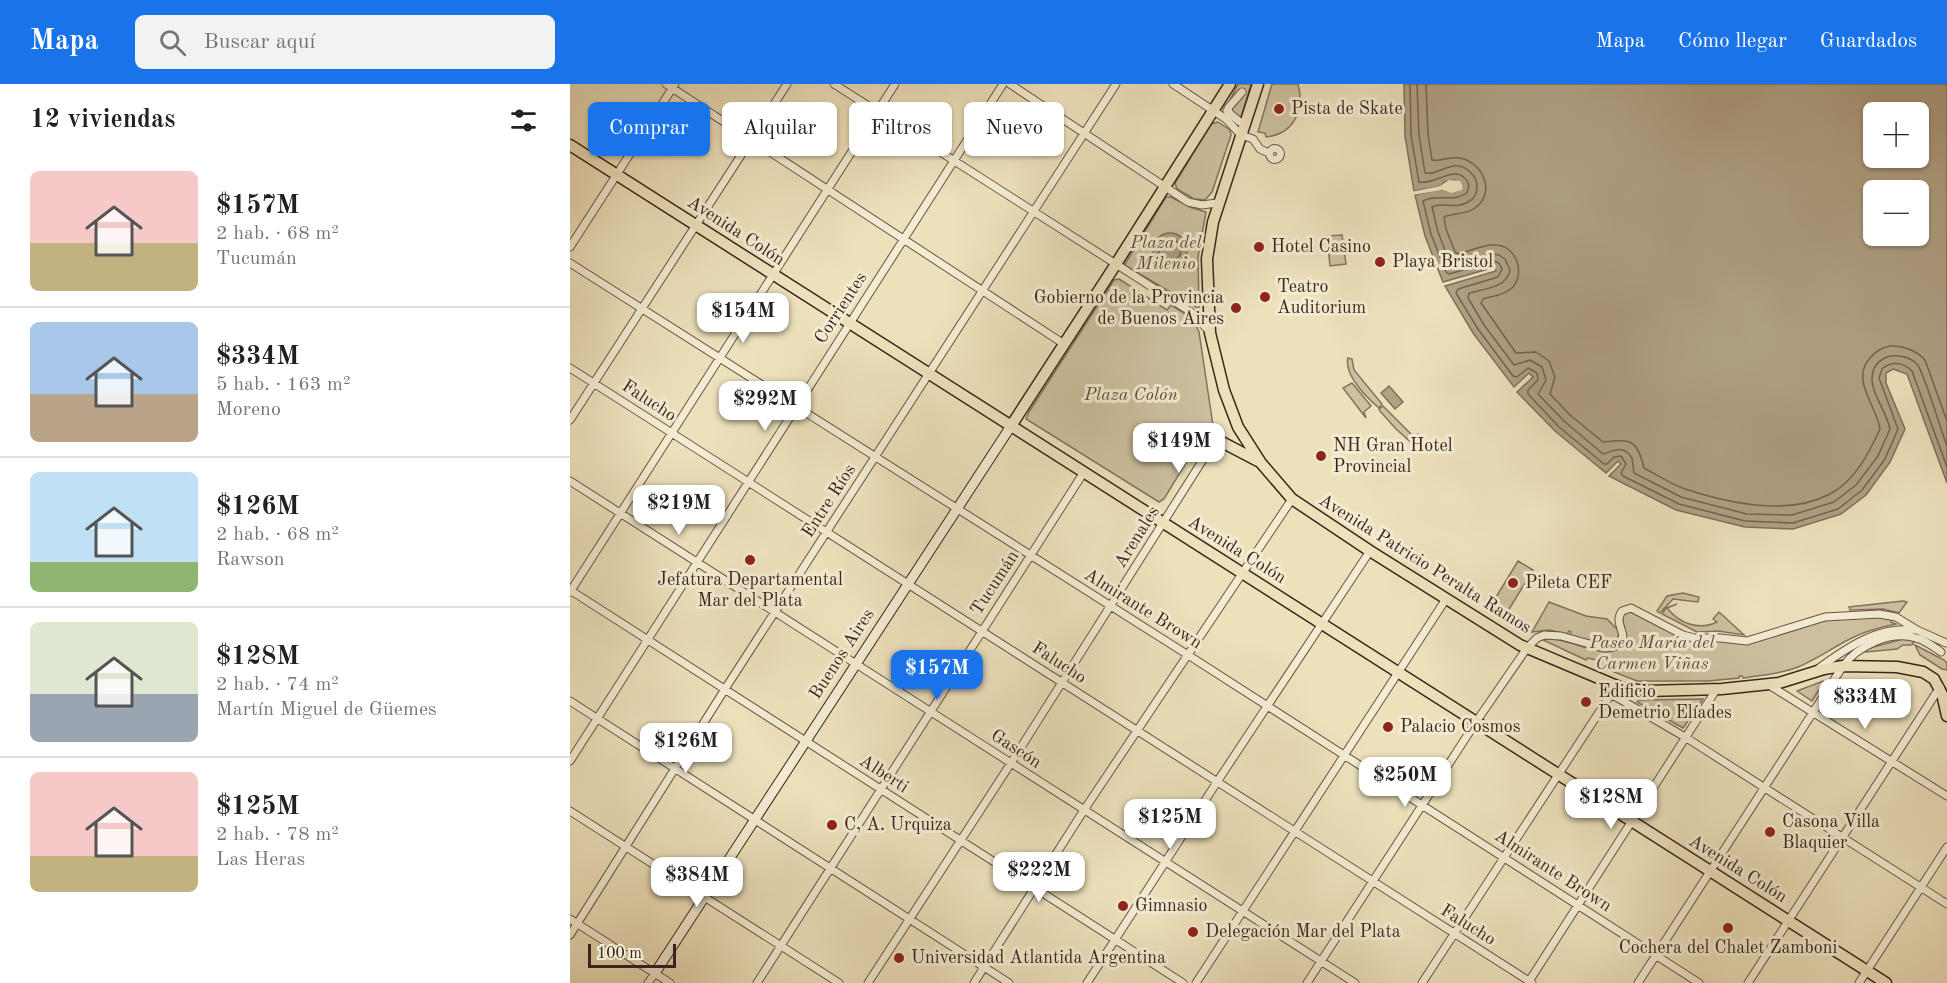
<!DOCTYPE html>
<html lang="es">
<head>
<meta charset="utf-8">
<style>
  body { margin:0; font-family:"Old Standard TT",serif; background:#f2f2f2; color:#202124; height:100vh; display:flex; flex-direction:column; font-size:22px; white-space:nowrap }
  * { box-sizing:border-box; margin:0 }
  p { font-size:20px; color:#757577 }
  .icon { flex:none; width:33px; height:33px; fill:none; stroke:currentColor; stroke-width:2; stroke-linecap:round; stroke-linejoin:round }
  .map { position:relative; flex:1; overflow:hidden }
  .panel { display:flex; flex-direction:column; background:#fff; width:570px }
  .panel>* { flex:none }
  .top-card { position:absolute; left:18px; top:18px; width:570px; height:54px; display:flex; gap:12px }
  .buttons { position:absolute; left:1293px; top:18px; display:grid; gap:12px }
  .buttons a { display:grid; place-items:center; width:66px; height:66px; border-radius:9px; background:#fff; box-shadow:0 2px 4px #0004; font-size:30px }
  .scale { position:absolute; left:18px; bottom:15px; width:88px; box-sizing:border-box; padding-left:6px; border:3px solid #39251b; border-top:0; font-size:16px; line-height:21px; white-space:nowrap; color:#39251b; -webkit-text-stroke:4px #f3ecd3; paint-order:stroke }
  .price { position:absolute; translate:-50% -51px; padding:0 14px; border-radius:12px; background:#fff; color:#222; font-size:20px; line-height:39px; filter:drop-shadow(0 2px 3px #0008) }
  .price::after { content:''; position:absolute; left:50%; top:36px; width:18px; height:14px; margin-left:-9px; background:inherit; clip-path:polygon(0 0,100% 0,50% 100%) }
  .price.active { background:#1a73e8; color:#fff }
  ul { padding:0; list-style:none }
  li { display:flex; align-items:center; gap:18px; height:150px; padding:0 30px }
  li+li { border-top:2px solid #e0e0e0 }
  li span { display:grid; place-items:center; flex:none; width:168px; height:120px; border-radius:9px; color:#555 }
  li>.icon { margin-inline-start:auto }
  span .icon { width:72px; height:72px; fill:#fffc; stroke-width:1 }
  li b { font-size:26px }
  h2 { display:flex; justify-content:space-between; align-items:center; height:72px; padding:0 30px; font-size:26px }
  .chip { padding:0 21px; border-radius:9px; background:#fff; box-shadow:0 2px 4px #0004; font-size:21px; line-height:54px }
  .chip.active { background:#1a73e8; color:#fff }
  header { display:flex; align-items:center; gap:36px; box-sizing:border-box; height:84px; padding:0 30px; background:#1a73e8; color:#fff }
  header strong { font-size:28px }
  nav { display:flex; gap:33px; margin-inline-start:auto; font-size:21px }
  .search { width:420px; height:54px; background:#f2f2f2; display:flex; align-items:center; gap:15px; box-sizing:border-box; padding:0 21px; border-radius:9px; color:#757577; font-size:22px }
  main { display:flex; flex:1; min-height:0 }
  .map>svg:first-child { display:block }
</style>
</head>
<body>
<header>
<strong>Mapa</strong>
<div class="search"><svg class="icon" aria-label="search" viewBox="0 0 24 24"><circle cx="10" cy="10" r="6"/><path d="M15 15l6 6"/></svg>Buscar aquí</div>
<nav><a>Mapa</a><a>Cómo llegar</a><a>Guardados</a></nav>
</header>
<main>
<section class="panel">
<h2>12 viviendas<svg class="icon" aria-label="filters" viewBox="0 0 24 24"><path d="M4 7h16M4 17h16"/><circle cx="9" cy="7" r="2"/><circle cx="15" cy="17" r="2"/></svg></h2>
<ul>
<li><span style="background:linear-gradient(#f6c9c9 60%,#c2b280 0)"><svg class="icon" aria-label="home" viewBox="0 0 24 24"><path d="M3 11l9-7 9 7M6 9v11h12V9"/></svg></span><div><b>$157M</b><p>2 hab. · 68 m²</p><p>Tucumán</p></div></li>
<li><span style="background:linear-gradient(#a9c7e8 60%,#b9a48a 0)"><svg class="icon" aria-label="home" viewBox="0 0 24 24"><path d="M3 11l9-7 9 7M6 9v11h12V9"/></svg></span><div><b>$334M</b><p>5 hab. · 163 m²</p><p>Moreno</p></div></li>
<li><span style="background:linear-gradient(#bfe0f5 75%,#8fb573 0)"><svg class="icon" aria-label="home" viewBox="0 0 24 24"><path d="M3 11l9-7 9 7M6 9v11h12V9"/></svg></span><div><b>$126M</b><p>2 hab. · 68 m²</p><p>Rawson</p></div></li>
<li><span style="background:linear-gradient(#dfe7d0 60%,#9aa5b1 0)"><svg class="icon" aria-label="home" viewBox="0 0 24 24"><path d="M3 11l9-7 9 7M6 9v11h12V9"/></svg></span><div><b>$128M</b><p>2 hab. · 74 m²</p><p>Martín Miguel de Güemes</p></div></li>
<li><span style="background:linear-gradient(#f6c9c9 70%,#c2b280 0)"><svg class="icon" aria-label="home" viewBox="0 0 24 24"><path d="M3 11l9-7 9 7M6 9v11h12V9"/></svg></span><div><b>$125M</b><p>2 hab. · 78 m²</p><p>Las Heras</p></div></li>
</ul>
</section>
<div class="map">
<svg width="1377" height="899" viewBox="0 0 1377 899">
  <rect width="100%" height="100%" fill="#ede1bc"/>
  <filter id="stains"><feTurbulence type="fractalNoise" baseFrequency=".00333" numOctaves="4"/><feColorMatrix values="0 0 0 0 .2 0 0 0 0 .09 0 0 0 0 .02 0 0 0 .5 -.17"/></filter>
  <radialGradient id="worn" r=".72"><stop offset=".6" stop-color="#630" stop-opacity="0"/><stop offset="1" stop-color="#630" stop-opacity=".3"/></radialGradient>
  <path fill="#cec1a1" stroke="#84735e" stroke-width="1.5" d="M668 0H681L669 40 654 28Z
    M702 0H728C735 26 724 50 696 53L695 49 688 48Z
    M648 38 660 46 661 51 642 108 635 116 624 115 607 105 605 99 641 40Z
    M596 113H601L622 124 636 128 628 173 629 225 556 182 555 180Z
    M772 151 776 180 760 182 757 152Z
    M549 195 597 226 601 221C614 229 624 234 629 248L644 348 636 361 629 357 594 415 589 418 456 335 459 328 544 196Z
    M778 274 782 275 784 286 812 320 809 324C796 313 774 291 778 274Z
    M782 299 801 322 794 328 796 334 773 304Z
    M813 322 843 352 846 353 848 350 850 352 844 361 826 345 810 327 809 325Z
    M948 477 963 486 938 527 923 518Z
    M1113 509 1129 513 1128 518 1103 515 1090 529 1087 527 1097 512Z
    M1333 517 1337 518 1329 529 1313 525 1280 526 1279 523Z
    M979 518 1016 532 1037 535 1049 547 1048 554C1036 568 1014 556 1000 552L1001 548 999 547 997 550 979 546 962 548Z
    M1107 520 1097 524C1109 539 1128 547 1147 538L1143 535 1149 528 1174 551 1148 547 1127 548 1092 530 1096 524Z
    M1059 527 1109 552 1171 559 1258 536 1312 533 1322 535 1321 538 1326 540C1312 543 1299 546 1286 552 1266 561 1248 575 1228 583 1211 590 1191 591 1173 594L1172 592H1169V594L1138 597H1067L1034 584 1030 577 1018 574 1016 576 973 556C995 549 1042 584 1055 558 1059 550 1051 542 1053 531Z
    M1333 555 1344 557 1342 561H1333L1327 565 1296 568V565Z
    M1345 561 1374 576 1377 579V586L1372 585 1350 571Z
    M1253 597 1254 598 1242 617 1227 607Z
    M1133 615 1113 644 1067 618 1069 616Z"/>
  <path fill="#b0a185" stroke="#806f5b" stroke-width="1.5" fill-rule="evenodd" d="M834 0H1377V399L1337 290 1323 285 1316 289V299L1335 345 1320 378 1296 411 1271 430 1223 445 1175 443 1106 426 1039 392 1051 380 1048 377 1036 389 985 347 947 308 963 293 959 289 944 303 903 249 875 202 926 187 925 183 873 198 855 152 845 111C853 109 863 106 871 106 881 107 885 111 893 102L885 96 874 98 871 102 844 107 835 52ZM1304 28H1348V74H1304ZM1304 106H1348V152H1304Z
    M583 166a17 17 0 1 1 34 0a17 17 0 1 1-34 0Z
    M819 302 833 318 825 325 811 309Z"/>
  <path fill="#ede1bc" d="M879 96 890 97 893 102 892 106 882 109 872 106 842 111 841 108 870 102Z"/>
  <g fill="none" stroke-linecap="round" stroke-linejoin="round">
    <path stroke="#746350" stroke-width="1.5" d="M840 0 841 51 849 98C865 102 889 76 899 101L897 109C883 119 867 109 853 117L861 150 876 188 879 190 924 177 929 179 932 185 928 193 888 205 886 209 908 245 943 292 947 293 958 284 967 289 968 296 958 306V310L989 343 1034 380H1037L1044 373 1051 372 1056 380 1051 389 1053 392 1109 420 1175 437 1223 439 1268 425 1292 406 1315 375 1328 345 1309 294 1312 285C1322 276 1334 279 1342 287L1377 383
      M847 0 849 51 855 89C869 93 885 70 902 90 905 93 907 98 907 103 907 109 904 115 898 118 885 126 872 117 862 123L868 148 880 179 883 181 922 170 929 171 935 175 940 186C937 204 914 205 899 209L898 214 914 241 944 281 960 276 972 283 976 296 968 310 994 337 1033 370C1045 367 1053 360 1062 374L1064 389 1111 413 1177 430 1222 431 1264 418 1286 401 1308 372 1320 345C1317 329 1301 308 1302 294 1302 286 1306 279 1313 275 1323 269 1339 272 1347 280 1354 288 1371 347 1377 362
      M856 0 858 50 862 76C870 78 880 72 890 74 912 78 927 108 905 124 895 131 883 129 874 133L876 145 885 168 889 170C900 167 913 160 925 161 945 161 956 187 943 203 935 211 923 212 913 215L911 219 946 269 966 268 979 277 985 293 980 310 1000 331 1033 358C1061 355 1067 355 1074 384 1087 391 1101 400 1115 405 1158 419 1219 432 1260 410 1285 397 1299 369 1310 345 1307 322 1280 296 1300 274 1305 268 1313 263 1320 262 1333 261 1347 267 1355 276L1377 337
      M589 166a11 11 0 1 1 22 0a11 11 0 1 1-22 0Z"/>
    <g stroke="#665443" stroke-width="9">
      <path id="street" d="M96 0 494 260
        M264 0 621 228 639 247
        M440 0 618 118 632 121 647 119
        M603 0 656 35 671 51 683 55 690 65 699 69
        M657 27 670 38
        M659 29 658 24 672 8
        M699.5 70a5.5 5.5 0 1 1 11 0a5.5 5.5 0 1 1-11 0Z
        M0 163 105 0
        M0 179 618 571 1129 899
        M0 284 962 899
        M0 336 217 0
        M0 397 785 899
        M0 506 613 899
        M0 508 325 0
        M1249 584C1278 563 1308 542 1345 546
        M1199 601 1377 712
        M1041 610 1115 653 1377 820
        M0 617 439 899
        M0 677 433 0
        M0 727 269 899
        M0 835 100 899
        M0 851 155 605 546 0
        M78 899 85 889
        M187 899 514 388
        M298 899 441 679 646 355
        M404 899 514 726 722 415
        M517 899 647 698 800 467
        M626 899 876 515
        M737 899 906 638 957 564 967 554 974 551 991 552 1034 564 1046 562 1053 553C1052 543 1045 537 1052 527L1061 524 1113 551 1124 554H1150L1177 557 1255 533 1309 530 1326 533 1347 546 1376 559
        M852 899 1043 607
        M958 899 1146 606
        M1068 899 1273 582C1288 562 1320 546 1346 554 1355 556 1364 563 1371 568
        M1178 899 1370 603
        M1289 899 1377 763"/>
    </g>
    <g stroke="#39251b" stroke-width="11">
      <path id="secondary" d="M85 889 441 342"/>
    </g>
    <g stroke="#39251b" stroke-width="13">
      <path id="primary" d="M688 0 643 138 637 175 640 249 654 306 668 343 691 379 722 415 800 467 950 561 1052 604 1076 607 1152 605 1209 599 1254 585 1273 582 1327 583 1353 588 1364 595 1372 610 1377 632
        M0 61 1316 899
        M441 342 546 180 660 0
        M646 355 688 377"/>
    </g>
    <use href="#street" stroke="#f3ecd3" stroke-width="7"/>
    <use href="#secondary" stroke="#f3ecd3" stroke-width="9"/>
    <use href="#primary" stroke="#ede1bc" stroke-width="10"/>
  </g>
  <g fill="#8f2418" stroke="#f3ecd3" stroke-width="2">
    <circle cx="709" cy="25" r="6"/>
    <circle cx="689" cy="163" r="6"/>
    <circle cx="810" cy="178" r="6"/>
    <circle cx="695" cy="213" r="6"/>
    <circle cx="666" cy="224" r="6"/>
    <circle cx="751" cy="372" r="6"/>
    <circle cx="180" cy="476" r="6"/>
    <circle cx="943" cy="499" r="6"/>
    <circle cx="1016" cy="618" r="6"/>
    <circle cx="818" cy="643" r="6"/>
    <circle cx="262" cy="741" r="6"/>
    <circle cx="1200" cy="748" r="6"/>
    <circle cx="553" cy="822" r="6"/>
    <circle cx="1158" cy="844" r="6"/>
    <circle cx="623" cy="848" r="6"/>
    <circle cx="329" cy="874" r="6"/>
  </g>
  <g text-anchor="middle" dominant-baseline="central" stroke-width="6" stroke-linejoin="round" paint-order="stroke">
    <g font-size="18" fill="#39251b" stroke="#f3ecd3" text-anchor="start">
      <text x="721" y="25">Pista de Skate</text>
      <text x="701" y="163">Hotel Casino</text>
      <text x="822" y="178">Playa Bristol</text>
      <text x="707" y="203">Teatro<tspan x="707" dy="21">Auditorium</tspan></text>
      <text x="654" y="214" text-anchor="end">Gobierno de la Provincia<tspan x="654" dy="21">de Buenos Aires</tspan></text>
      <text x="763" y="362">NH Gran Hotel<tspan x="763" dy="21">Provincial</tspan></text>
      <text x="180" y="496" text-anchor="middle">Jefatura Departamental<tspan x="180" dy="21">Mar del Plata</tspan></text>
      <text x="955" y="499">Pileta CEF</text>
      <text x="1028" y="608">Edificio<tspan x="1028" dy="21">Demetrio Elíades</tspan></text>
      <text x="830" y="643">Palacio Cosmos</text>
      <text x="1212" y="738">Casona Villa<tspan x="1212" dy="21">Blaquier</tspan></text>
      <text x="274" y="741">C, A. Urquiza</text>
      <text x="565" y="822">Gimnasio</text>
      <text x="635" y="848">Delegación Mar del Plata</text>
      <text x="1158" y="864" text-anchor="middle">Cochera del Chalet Zamboni</text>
      <text x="341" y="874">Universidad Atlantida Argentina</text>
    </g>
    <g font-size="18" fill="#39251b" stroke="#f3ecd3">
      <text transform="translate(166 147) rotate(33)">Avenida Colón</text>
      <text transform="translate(271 224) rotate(-57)">Corrientes</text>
      <text transform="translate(79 317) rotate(33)">Falucho</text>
      <text transform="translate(259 417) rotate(-57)">Entre Ríos</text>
      <text transform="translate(567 453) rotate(-58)">Arenales</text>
      <text transform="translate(667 466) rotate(32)">Avenida Colón</text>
      <text transform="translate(855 480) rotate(32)">Avenida Patricio Peralta Ramos</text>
      <text transform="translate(425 499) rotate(-57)">Tucumán</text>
      <text transform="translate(573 525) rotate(32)">Almirante Brown</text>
      <text transform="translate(272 570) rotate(-57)">Buenos Aires</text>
      <text transform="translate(489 579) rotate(33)">Falucho</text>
      <text transform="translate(446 665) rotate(33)">Gascón</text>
      <text transform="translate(314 690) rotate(33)">Alberti</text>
      <text transform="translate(1168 785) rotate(32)">Avenida Colón</text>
      <text transform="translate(983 787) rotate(33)">Almirante Brown</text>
      <text transform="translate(898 841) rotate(32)">Falucho</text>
    </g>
    <g font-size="18" font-style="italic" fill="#5e4c3c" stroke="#f3ecd3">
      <text x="596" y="159">Plaza del<tspan x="596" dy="21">Milenio</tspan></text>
      <text x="561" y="311">Plaza Colón</text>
      <text x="1082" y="559">Paseo María del<tspan x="1082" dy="21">Carmen Viñas</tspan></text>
    </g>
  </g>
  <rect width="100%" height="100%" filter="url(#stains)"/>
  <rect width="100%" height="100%" fill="url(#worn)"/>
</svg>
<div class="buttons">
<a>+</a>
<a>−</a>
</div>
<div class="scale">100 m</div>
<b class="price" style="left:173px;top:260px">$154M</b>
<b class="price" style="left:195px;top:348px">$292M</b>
<b class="price" style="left:609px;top:390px">$149M</b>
<b class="price" style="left:109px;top:452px">$219M</b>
<b class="price active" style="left:367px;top:617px">$157M</b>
<b class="price" style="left:1295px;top:646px">$334M</b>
<b class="price" style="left:116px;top:690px">$126M</b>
<b class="price" style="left:835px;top:724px">$250M</b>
<b class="price" style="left:1041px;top:746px">$128M</b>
<b class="price" style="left:600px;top:766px">$125M</b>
<b class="price" style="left:469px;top:819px">$222M</b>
<b class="price" style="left:127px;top:824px">$384M</b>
<div class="top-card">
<a class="chip active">Comprar</a>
<a class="chip">Alquilar</a>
<a class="chip">Filtros</a>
<a class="chip">Nuevo</a>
</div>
</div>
</main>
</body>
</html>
